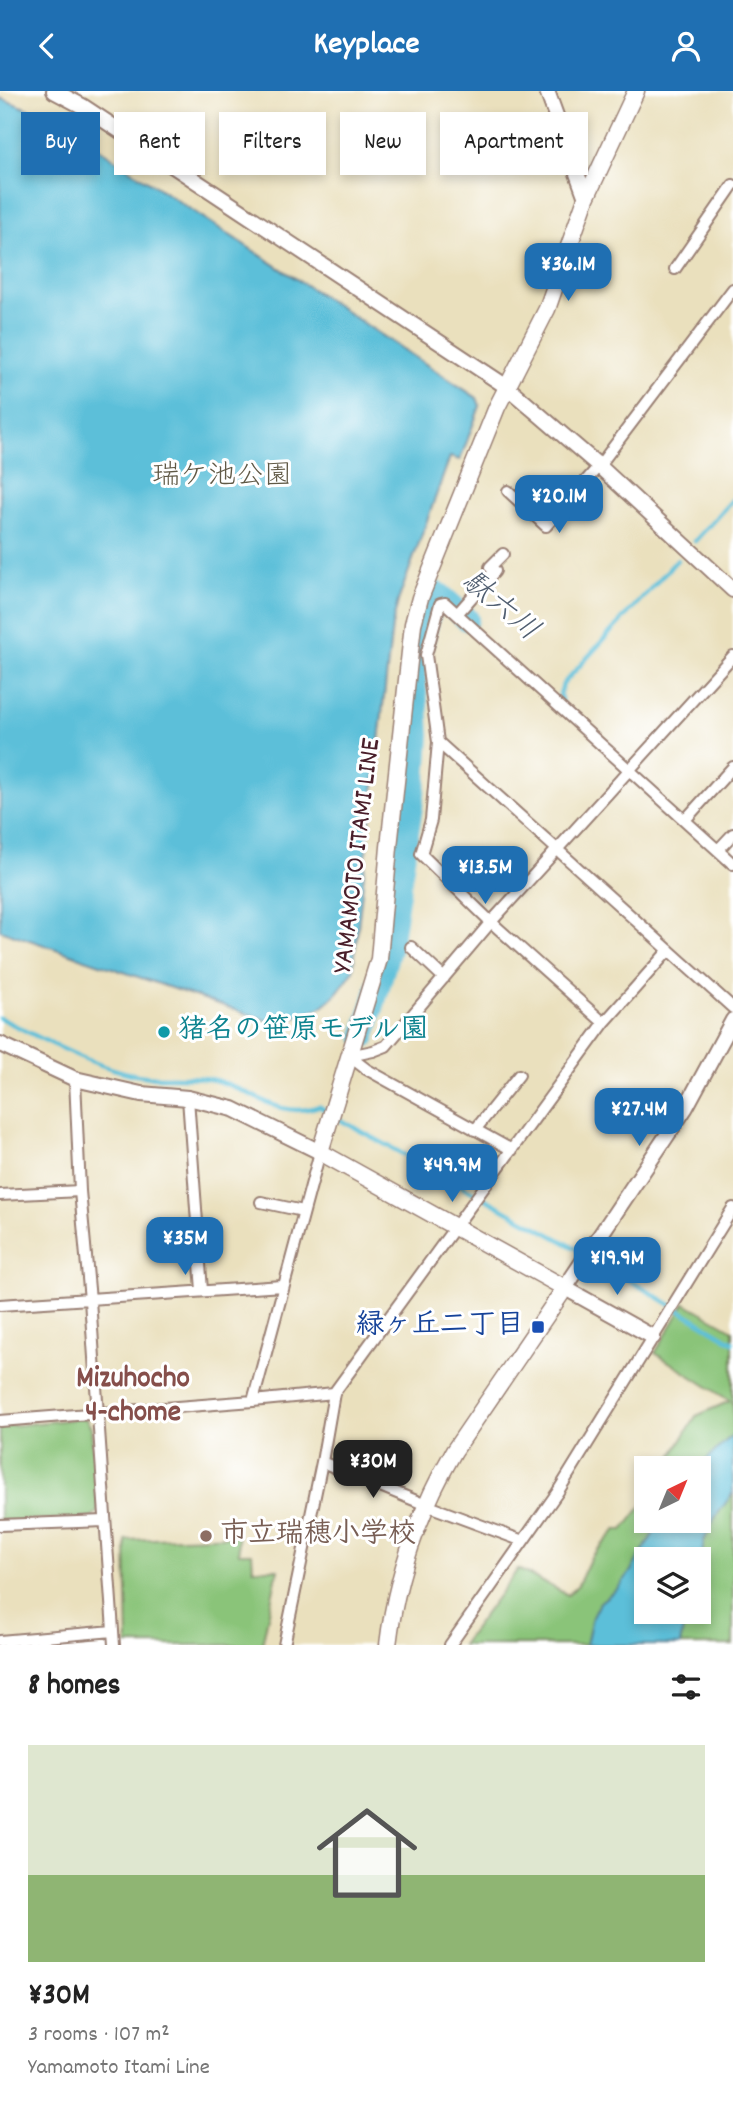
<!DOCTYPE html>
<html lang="en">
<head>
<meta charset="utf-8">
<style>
  body { margin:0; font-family:Dekko,"Klee One",sans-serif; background:#f6f6f6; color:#222; height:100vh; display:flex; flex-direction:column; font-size:26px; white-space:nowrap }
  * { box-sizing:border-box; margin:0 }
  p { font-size:23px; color:#767676 }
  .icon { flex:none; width:38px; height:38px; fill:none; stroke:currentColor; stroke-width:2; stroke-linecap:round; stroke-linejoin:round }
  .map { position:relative; height:1554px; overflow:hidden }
  .drawer { display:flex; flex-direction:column; background:#fff; flex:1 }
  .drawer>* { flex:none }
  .guide { position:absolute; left:21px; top:21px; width:691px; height:63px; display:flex; gap:14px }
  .needle { width:46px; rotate:43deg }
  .tools { position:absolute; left:634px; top:1365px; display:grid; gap:14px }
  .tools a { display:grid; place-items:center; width:77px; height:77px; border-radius:0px; background:#fff; box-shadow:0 4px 10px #0003; font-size:35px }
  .price { position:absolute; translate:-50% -60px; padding:0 16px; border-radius:14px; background:#1f6fb2; color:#fff; font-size:23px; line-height:46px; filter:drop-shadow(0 2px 4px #0008) }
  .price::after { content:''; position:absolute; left:50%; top:42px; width:21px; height:16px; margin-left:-10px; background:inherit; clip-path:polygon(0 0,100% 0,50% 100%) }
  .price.current { background:#222; color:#fff }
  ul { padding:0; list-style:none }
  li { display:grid; align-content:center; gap:14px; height:371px; padding:0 28px }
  li span { display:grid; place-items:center; height:217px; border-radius:0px; color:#555 }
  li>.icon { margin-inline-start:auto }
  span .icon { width:126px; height:126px; fill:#fffc; stroke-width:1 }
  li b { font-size:30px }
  h2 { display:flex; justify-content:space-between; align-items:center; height:84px; padding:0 28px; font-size:30px }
  .chip { padding:0 24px; border-radius:0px; background:#fff; box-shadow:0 4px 10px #0003; font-size:24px; line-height:63px }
  .chip.current { background:#1f6fb2; color:#fff }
  header { display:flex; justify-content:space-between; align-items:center; height:91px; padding:0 28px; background:#1f6fb2; color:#fff; font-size:32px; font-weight:700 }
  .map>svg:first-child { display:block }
</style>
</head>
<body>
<header><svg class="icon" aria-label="back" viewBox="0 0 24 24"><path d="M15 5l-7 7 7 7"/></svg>Keyplace<svg class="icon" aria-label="person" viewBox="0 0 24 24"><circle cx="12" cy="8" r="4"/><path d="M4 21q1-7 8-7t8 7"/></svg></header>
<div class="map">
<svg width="733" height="1554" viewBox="0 0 733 1554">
  <rect width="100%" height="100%" fill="#fff"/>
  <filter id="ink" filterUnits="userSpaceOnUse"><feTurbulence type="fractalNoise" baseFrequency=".0143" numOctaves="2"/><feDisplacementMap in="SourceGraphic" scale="14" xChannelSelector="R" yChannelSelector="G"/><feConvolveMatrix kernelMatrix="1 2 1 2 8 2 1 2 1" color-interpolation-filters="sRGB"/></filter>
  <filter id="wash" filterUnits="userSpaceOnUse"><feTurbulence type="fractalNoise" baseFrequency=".00686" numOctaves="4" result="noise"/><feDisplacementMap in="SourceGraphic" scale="28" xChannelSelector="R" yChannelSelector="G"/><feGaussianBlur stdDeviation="1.57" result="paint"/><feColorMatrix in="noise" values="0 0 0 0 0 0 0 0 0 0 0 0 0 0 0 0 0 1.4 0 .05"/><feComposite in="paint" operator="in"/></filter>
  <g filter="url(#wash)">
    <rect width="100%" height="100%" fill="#eae0bd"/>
    <path fill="#8ac479" stroke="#6a7252" stroke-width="2" fill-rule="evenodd" d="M685 1212 733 1239V1554H462L518 1478 568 1504 578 1494 591 1466 616 1439H623L646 1410V1430H698V1377H665L696 1325 730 1310 655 1262ZM646 1468H698V1521H646Z
      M85 1327 91 1336 98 1420 92 1427 0 1430V1336Z
      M238 1445 239 1462H252L253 1478H278L262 1554H128L126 1449Z"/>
    <path fill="#5bbfd9" stroke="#526f82" stroke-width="2" d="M0 7 38 22 93 54 477 307 480 315 460 369 450 366 398 510 392 535 353 880C328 918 314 926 268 930L0 839Z
      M733 1343V1402L714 1428 704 1450 698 1493V1468H646V1521H692L684 1532 680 1554H586L592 1526 599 1512 617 1498 629 1483 661 1430H698V1377Z"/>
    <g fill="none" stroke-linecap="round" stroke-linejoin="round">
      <path stroke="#5bbfd9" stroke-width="4.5" d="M695 450 733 408
        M562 613 560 603 563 593 677 469
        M0 927C42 948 98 979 144 985 167 988 192 983 214 989 253 998 277 1030 319 1015L328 1021
        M360 957 364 945
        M335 1026 579 1159
        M599 1171 733 1251"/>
      <path stroke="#5bbfd9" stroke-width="24" d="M364 945 390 854 415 689 418 644 414 583 434 503H439L467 528"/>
    </g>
  </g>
  <g filter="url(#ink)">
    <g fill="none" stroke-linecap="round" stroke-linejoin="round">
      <g stroke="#9a8074" stroke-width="14">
        <path id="minor" d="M675 178 733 94
          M508 400 546 435 599 375 733 198
          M457 523 495 480 490 476 503 463
          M438 651 733 917
          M685 729 733 676
          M718 759 733 743
          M411 856 444 887
          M604 932 491 831 421 763 431 729 438 651 426 564 440 513 445 512 457 523 733 773
          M349 965 373 960 386 955 491 831 733 565
          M349 965 366 978 512 1059
          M75 988 80 1100 90 1209 114 1554
          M188 1007 202 1200
          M475 1039 519 984
          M320 1061 253 1310 334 1302
          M0 1104 80 1100
          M261 1111 303 1120
          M0 1214 282 1195
          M0 1330 253 1310
          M0 1434 104 1430
          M523 1450 426 1414 322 1371 334 1302 604 932 669 859
          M0 1550 113 1540
          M284 1554 322 1371
          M450 1554 557 1402 733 1117"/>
      </g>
      <g stroke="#9a8074" stroke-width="18">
        <path id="tertiary" d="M54 0 84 16 507 296 599 375 733 499
          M547 0 586 107
          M0 953 75 988 141 1003 188 1007 233 1018 320 1061
          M653 1246 565 1197 686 1016 733 929"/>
      </g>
      <g stroke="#9a8074" stroke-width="19">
        <path id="secondary" d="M388 1554C396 1486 420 1419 454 1360L565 1197 320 1061 379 868 389 756 413 533 420 507 497 316 547 218 586 107 636 0"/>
      </g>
      <use href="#minor" stroke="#fff" stroke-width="10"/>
      <use href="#tertiary" stroke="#fff" stroke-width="14"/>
      <use href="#secondary" stroke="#fff" stroke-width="16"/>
    </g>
  </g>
  <circle fill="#0f9aa8" stroke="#fff" stroke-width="2.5" cx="164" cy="941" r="7"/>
  <rect fill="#1a4fb4" stroke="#fff" stroke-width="2.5" x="531" y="1229" width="14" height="14" rx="3.5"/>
  <circle fill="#8d6e63" stroke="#fff" stroke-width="2.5" cx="206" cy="1445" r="7"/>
  <g text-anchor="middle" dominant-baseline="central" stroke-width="6" stroke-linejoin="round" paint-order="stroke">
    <g font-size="28" fill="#605946" stroke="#fff">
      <text x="222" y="387">瑞ケ池公園</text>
    </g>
    <g font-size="28" fill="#4a1f2b" stroke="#fff">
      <text transform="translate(359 765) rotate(-83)">YAMAMOTO ITAMI LINE</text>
    </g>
    <g font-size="28" font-weight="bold" fill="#0d838f" stroke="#fff" text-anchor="start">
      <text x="178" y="941">猪名の笹原モデル園</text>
    </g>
    <g font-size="28" font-weight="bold" fill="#164399" stroke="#fff" text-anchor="end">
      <text x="524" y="1236">緑ヶ丘二丁目</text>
    </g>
    <g font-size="28" font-weight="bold" fill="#785e54" stroke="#fff" text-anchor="start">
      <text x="220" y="1445">市立瑞穂小学校</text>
    </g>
    <g font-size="30" font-style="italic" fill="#515f71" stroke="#fff">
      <text transform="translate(499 517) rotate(40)">駄六川</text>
    </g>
    <g font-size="30" font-weight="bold" fill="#864f4b" stroke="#fff">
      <text x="133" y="1289">Mizuhocho<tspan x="133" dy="34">4-chome</tspan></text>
    </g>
  </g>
</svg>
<div class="tools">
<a><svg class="needle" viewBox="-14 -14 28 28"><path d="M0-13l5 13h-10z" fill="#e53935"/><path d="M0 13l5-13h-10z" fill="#767676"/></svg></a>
<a><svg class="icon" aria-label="layers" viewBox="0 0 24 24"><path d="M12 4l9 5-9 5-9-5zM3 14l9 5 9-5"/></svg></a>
</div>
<b class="price" style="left:568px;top:212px">¥36.1M</b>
<b class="price" style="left:559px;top:444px">¥20.1M</b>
<b class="price" style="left:485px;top:815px">¥13.5M</b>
<b class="price" style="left:639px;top:1057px">¥27.4M</b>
<b class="price" style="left:452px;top:1113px">¥49.9M</b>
<b class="price" style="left:185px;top:1186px">¥35M</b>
<b class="price" style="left:617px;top:1206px">¥19.9M</b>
<b class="price current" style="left:373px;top:1409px">¥30M</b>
<div class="guide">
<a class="chip current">Buy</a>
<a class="chip">Rent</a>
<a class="chip">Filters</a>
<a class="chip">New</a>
<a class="chip">Apartment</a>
</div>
</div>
<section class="drawer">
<h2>8 homes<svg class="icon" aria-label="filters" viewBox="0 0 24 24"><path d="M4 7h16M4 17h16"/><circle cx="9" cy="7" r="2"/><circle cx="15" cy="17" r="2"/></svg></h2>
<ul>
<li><span style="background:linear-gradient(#dfe7d0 60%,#8fb573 0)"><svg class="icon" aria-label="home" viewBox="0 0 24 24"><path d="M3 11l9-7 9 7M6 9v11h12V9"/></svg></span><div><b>¥30M</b><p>3 rooms · 107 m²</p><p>Yamamoto Itami Line</p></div></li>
</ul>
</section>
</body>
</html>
